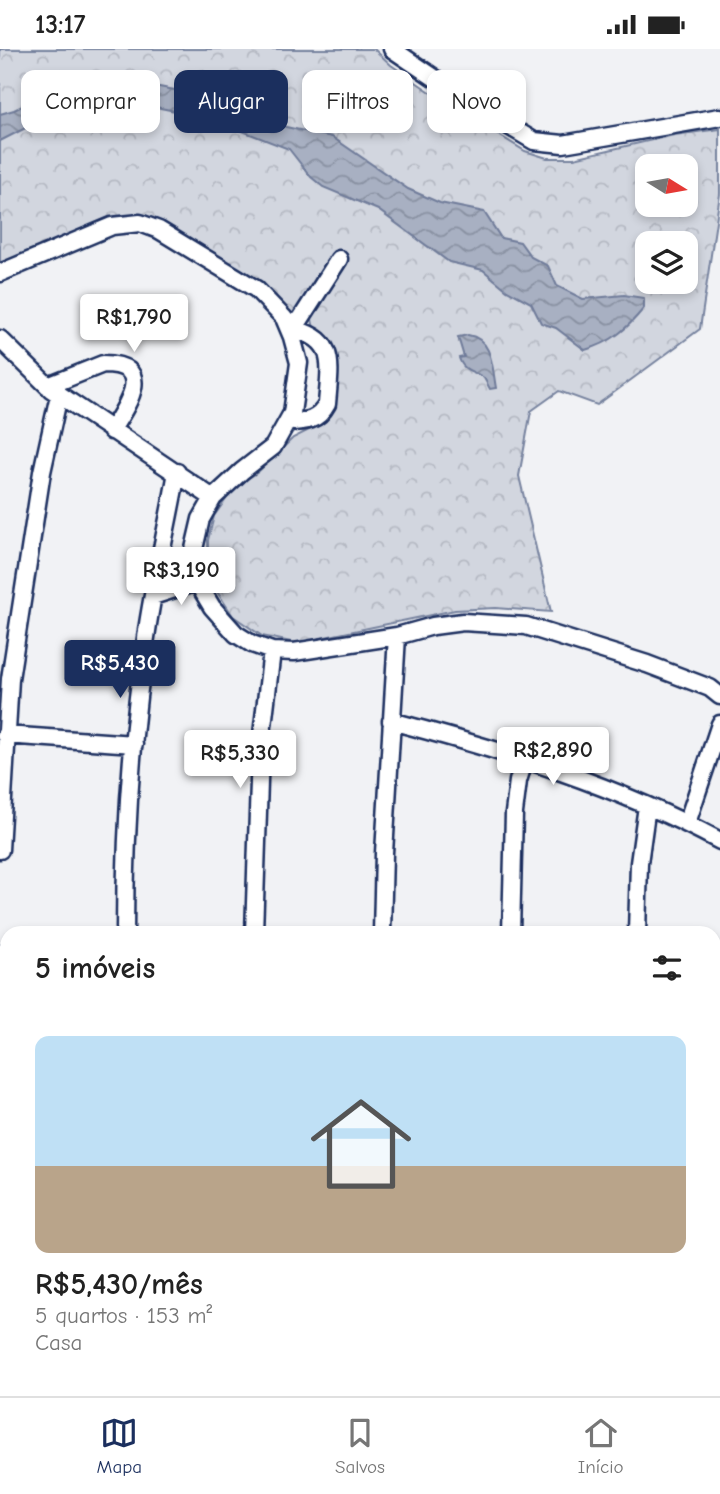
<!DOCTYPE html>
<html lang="pt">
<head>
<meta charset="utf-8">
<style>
  body { margin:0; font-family:"Comic Neue",sans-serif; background:#f6f6f6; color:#222; height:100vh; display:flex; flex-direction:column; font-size:26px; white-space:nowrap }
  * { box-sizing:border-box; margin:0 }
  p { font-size:23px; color:#767676 }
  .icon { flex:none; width:38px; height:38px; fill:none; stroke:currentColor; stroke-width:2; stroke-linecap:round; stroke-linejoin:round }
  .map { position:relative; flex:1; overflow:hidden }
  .drawer { position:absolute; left:0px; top:877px; width:721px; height:471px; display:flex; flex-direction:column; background:#fff; border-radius:21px 21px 0 0; box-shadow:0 4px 10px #0003 }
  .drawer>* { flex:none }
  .guide { position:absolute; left:21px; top:21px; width:679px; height:63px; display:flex; gap:14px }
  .needle { width:46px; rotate:101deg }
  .tools { position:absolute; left:635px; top:105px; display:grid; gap:14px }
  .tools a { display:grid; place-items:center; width:63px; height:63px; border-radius:14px; background:#fff; box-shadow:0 4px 10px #0003; font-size:35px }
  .price { position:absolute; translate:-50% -60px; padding:0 16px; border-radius:7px; background:#fff; color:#222; font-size:23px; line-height:46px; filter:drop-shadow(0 2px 4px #0008) }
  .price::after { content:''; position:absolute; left:50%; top:42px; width:21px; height:16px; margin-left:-10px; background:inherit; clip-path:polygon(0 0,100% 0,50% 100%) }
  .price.active { background:#1b2f5e; color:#fff }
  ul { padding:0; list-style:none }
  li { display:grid; align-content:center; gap:14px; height:371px; padding:0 35px }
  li+li { border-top:2px solid #e0e0e0 }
  li span { display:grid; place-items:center; height:217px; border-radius:14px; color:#555 }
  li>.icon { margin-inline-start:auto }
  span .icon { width:126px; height:126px; fill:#fffc; stroke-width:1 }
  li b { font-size:30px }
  h2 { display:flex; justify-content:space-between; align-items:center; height:84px; padding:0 35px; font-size:30px }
  .chip { padding:0 24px; border-radius:14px; background:#fff; box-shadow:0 4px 10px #0003; font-size:24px; line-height:63px }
  .chip.active { background:#1b2f5e; color:#fff }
  .status { display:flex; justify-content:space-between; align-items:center; height:49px; padding:0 35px; background:#fff; direction:ltr }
  .status svg { height:19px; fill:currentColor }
  .tab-bar { display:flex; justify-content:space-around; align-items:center; height:98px; border-top:2px solid #e0e0e0; background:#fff; font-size:19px; color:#767676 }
  .tab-bar a { display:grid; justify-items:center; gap:4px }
  .tab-bar .active { color:#1b2f5e }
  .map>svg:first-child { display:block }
</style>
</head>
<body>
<div class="status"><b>13:17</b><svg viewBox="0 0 49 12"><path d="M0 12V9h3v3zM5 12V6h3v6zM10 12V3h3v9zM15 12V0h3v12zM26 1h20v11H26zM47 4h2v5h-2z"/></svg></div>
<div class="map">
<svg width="720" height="1347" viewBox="0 0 720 1347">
  <defs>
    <pattern id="park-crowns" width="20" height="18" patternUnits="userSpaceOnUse" patternTransform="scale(1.75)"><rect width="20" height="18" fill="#d2d6df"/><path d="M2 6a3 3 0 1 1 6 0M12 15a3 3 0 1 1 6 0" fill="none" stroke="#b4b8c2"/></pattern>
    <pattern id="water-waves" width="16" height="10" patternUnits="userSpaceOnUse" patternTransform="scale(1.75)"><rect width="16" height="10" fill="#a8b0c2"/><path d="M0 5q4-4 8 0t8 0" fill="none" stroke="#8890a1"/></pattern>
  </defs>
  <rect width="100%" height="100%" fill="#f1f2f5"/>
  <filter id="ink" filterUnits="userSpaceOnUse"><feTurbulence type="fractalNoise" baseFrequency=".0143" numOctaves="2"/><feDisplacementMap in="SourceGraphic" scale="14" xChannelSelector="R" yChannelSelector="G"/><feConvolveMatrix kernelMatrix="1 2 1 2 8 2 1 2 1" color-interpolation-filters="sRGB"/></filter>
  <g filter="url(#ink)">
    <path fill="url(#park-crowns)" stroke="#76829e" stroke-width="2" fill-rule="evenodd" d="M0 0H374L391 16 448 55 525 102 547 109H574L674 86 720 80V145L700 280 597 356 559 342 531 362 519 427 551 563 495 559 455 561 296 594 262 587 233 567 214 538 208 515V491L214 467 235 438 258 423 293 389 323 374 330 364 335 303C331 292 325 286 314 280L312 270 304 265 290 268 142 169 0 219ZM648 117H686V156H648ZM648 194H686V233H648Z"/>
    <path fill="url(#water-waves)" stroke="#707c9a" stroke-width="2" d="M108 33 154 37 222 50 286 78 332 88 408 140 440 154 484 163 501 189 520 193 531 208 548 217 557 237 583 250 624 246 644 249V259C627 280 611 294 585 301L556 279 541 274 531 254 507 241 483 221 449 213 378 161 323 138 311 128 289 100 209 69 141 55 118 53 47 68 0 92V65L14 61 69 35Z
      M468 286C493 290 492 318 496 339L490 340 484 329C474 321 464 324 459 309L464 308 458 288Z"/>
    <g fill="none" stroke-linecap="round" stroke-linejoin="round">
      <g stroke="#1b2f5e" stroke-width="21">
        <path id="minor" d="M392 0 485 63 534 92 563 95 720 68
          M0 224 112 177 140 174 159 181 256 240 284 269 292 288 299 314 292 364 273 398 242 422 213 449 201 470 194 500 197 533 212 558 236 585 252 595 272 602 294 603 397 587 433 577 463 573 526 577 647 615 710 639 720 647
          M287 276 300 271 339 210
          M0 290 51 340 213 449
          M48 337 103 315C157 315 126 358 111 382
          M288 373C306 373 318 372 327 355 330 316 338 287 289 280
          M153 547 197 533
          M391 672C505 702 616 736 720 792
          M5 686 134 695
          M687 774 720 675
          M0 801 10 630 42 423 59 346
          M125 884C125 781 132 676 148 575 156 524 168 474 177 423
          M254 884 260 702 272 602
          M382 884 384 804 397 587
          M511 884 514 764 518 732 525 709
          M637 884 639 814 647 757
          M0 905 7 916
          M0 994 7 1005
          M714 1026 720 1025
          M714 1090 720 1089
          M7 1184 4 1193 7 1204
          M714 1225 720 1224
          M0 1255 7 1256
          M126 1340 131 1347
          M237 1340 241 1347
          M328 1340 332 1347
          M643 1340 644 1347"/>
      </g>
      <use href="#minor" stroke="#fff" stroke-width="16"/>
    </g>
  </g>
</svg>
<div class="tools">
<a><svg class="needle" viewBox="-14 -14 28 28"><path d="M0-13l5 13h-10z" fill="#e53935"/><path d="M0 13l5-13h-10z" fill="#767676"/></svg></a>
<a><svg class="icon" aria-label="layers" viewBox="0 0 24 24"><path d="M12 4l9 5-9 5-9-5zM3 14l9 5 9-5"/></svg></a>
</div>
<b class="price" style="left:134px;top:305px">R$1,790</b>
<b class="price" style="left:181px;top:558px">R$3,190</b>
<b class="price active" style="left:120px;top:651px">R$5,430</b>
<b class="price" style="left:553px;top:738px">R$2,890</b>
<b class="price" style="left:240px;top:741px">R$5,330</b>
<div class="guide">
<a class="chip">Comprar</a>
<a class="chip active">Alugar</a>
<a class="chip">Filtros</a>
<a class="chip">Novo</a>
</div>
<section class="drawer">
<h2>5 imóveis<svg class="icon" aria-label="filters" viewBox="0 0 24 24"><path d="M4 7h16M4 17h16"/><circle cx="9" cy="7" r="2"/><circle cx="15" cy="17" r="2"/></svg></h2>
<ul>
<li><span style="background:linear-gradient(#bfe0f5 60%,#b9a48a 0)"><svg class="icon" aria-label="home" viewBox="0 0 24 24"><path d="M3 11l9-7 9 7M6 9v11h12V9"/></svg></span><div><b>R$5,430/mês</b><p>5 quartos · 153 m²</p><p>Casa</p></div></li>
</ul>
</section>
</div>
<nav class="tab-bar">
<a class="active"><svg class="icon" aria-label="map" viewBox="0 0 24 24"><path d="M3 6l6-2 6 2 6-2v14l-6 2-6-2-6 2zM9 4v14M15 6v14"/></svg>Mapa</a>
<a><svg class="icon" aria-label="saved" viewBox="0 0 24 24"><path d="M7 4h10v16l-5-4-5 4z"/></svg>Salvos</a>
<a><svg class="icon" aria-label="home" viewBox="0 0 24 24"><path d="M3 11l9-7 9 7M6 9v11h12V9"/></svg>Início</a>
</nav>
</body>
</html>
